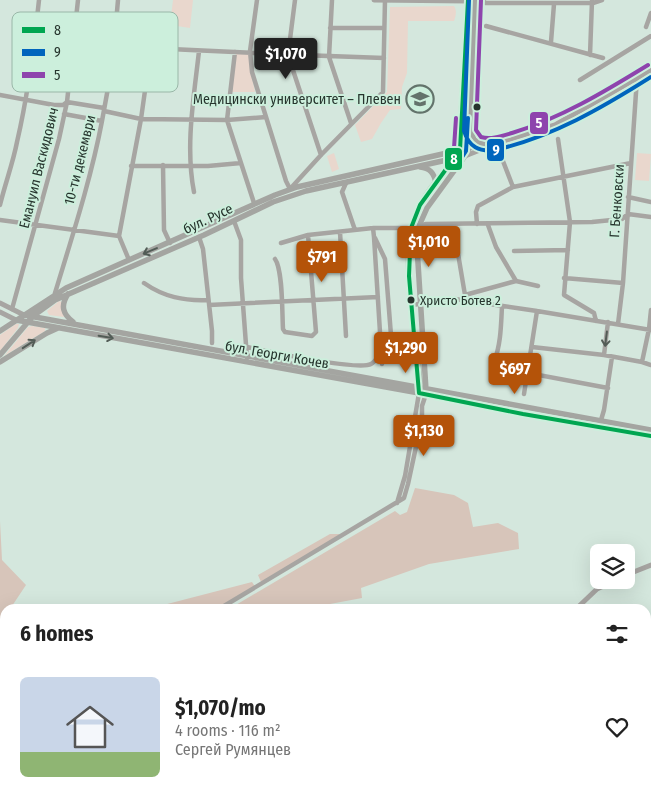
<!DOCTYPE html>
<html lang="en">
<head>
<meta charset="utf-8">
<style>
  body { margin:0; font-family:"Fira Sans Condensed",sans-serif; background:#f6f6f6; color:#222; height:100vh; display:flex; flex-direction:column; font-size:19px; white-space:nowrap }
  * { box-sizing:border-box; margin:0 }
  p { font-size:16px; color:#767676 }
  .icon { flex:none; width:28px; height:28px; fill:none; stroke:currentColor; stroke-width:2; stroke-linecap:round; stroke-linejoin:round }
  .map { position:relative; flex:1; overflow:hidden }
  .drawer { position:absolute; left:0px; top:604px; width:651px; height:196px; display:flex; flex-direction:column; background:#fff; border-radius:15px 15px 0 0; box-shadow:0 5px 20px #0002 }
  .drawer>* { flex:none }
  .buttons { position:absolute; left:590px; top:544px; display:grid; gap:10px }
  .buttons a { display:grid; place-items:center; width:45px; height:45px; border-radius:8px; background:#fff; box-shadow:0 5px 20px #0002; font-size:25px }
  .price { position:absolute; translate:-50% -42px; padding:0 11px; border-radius:5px; background:#b45309; color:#fff; font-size:16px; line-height:32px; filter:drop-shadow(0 1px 2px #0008) }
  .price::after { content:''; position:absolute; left:50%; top:30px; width:15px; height:11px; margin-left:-8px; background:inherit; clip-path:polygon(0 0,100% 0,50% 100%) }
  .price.on { background:#222; color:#fff }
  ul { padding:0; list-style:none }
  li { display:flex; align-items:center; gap:15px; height:125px; padding:0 20px }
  li span { display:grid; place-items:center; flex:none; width:140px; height:100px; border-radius:8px; color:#555 }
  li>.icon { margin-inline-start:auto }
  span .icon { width:60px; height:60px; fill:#fffc; stroke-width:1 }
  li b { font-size:21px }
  h2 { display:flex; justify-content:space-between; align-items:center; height:60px; padding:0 20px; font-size:21px }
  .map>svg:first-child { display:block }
</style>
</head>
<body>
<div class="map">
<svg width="651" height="799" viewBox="0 0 651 799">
  <rect width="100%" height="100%" fill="#d4e7dd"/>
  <path fill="#e9d7cd" d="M173 0H193L190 28 170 25Z
    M454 6C457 10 456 16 454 21H408L407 73 402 87 401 109 390 110 381 123 372 139 361 142 355 125 387 92 390 7Z
    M236 53H249L251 73 255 92H232Z
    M334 153 339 169 332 172 327 156Z
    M637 153 651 154 649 181 635 180Z
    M59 301 62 302 64 317 49 315 47 311Z
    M16 324H19L18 328 0 351V335Z
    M32 326 45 328V331L4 356 28 327Z"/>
  <path fill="#d7c5ba" d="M415 488 454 495 468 503 473 527 498 523 518 533 519 549 429 564 361 588 362 598 314 607 315 609H229L395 511 400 515 407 512Z
    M0 521 2 560 26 585 10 609H5V673H0Z
    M330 534H339L340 537 261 582 258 575Z
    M252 582 256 588 221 609H148Z"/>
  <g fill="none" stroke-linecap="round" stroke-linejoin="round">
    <path stroke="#a7a5a2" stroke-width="4.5" d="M257 0 250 51 252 72 286 181 290 189 321 155 383 92 385 0
      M295 0 288 55 321 155
      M332 0 329 57 351 123
      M481 0 486 3H593L602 0
      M486 26 603 58
      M646 27 651 13
      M330 28H384
      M551 42 554 4
      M114 46C204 51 294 55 384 58
      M235 52 227 120 254 203
      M590 55 592 1
      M580 80 651 36
      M0 95 54 105H63L67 102 104 108
      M104 111 141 119 227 120 266 117
      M64 114 102 121
      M558 139 570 222 564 295 594 313 596 321
      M501 156 513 187
      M163 165 164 230 170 243
      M131 166H208L241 163
      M346 183 342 192 355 230
      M194 192C185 146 194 97 199 51
      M628 197 651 202
      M0 205C5 184 13 163 17 142 28 95 34 48 39 0
      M0 220 119 236 129 260
      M234 221 241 240V278L247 358
      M453 224 465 295 463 300
      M477 224 476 212 478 206 513 187 631 163
      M488 225 496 247 516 281
      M419 226 426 224 592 222 622 219 628 214 651 217
      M373 228 374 237 382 364
      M340 232 346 336
      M119 236 141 119 151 48
      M199 237 203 249 212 331V343
      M375 238 385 259 392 348
      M281 243 308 235 373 228H411
      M514 251 568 250
      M275 259C283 270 282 313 283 329L285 332 312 336 316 332 308 235
      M564 278 623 283
      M144 283C164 297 184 301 208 300
      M55 293C72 237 91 179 102 121 110 81 115 41 118 0
      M465 295 516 281 538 286
      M209 305 378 297
      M412 305 455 299 537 311 651 330
      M502 306C501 325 501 344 494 362L496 367 608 388
      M12 309 59 139 67 102 78 0
      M618 324 623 283 637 78
      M247 347C266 351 358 371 371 364 375 362 378 356 381 353
      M532 347 604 355 642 362 651 365
      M604 355 608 322
      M642 362 649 329 651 310
      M524 394 537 311
      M599 427 604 410 612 357
      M397 503 405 476 419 393
      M219 609 404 498 408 484 422 419V406L426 394
      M646 663H651"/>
    <path stroke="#a7a5a2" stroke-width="5" d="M374 0 468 1
      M469 148 497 143 555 125 651 70
      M465 156 490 146
      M0 303 24 315
      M0 312 16 320
      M626 575 651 565
      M576 609 597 589 616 580
      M0 675H5"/>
    <path stroke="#a4a5a1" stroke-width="5.5" d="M471 132 474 140 485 145
      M459 151 468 0
      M420 167C430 168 434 173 436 183
      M68 294C60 306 63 314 73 322
      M24 315 651 430
      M16 320 419 393 523 414 651 436
      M0 331 66 288 275 195 297 187 469 148
      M0 355 33 316 55 300 204 235 273 202 306 191 465 156
      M0 362 47 333 58 328
      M420 388C419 338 396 254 418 209 426 191 442 175 454 159
      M426 390 417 247 419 226 427 208 465 156 469 148 475 0"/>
    <g stroke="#ccefdc" stroke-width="8">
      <path id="bus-1" d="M468 0 460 150 420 205 411 228 409 276 419 393 523 414 651 436"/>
    </g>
    <g stroke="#ccefdc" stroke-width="8">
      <path id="bus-2" d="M469 0 464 131C469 147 479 152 495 150 552 137 602 108 651 77
        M459 162 466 151 468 118"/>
    </g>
    <g stroke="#ccefdc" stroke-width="8">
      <path id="bus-3" d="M481 0 476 130 481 137C491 140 502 136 512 133 561 118 604 92 648 65
        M449 156 454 148 456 118"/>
    </g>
    <use href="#bus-1" stroke="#00a651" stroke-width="4"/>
    <use href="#bus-2" stroke="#0065bd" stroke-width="4"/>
    <use href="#bus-3" stroke="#8e44ad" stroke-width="4"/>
  </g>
  <defs><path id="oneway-shaft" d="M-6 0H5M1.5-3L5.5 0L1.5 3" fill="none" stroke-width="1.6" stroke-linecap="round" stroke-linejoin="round" transform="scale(1.25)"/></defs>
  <g stroke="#525c56">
    <use href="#oneway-shaft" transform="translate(150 251) rotate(157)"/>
    <use href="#oneway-shaft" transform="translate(106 337) rotate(10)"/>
    <use href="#oneway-shaft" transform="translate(29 344) rotate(-33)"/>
  </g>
  <use stroke="#535c56" href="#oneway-shaft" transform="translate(606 339) rotate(97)"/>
  <defs>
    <g id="university-ring" transform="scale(1.4375)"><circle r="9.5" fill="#ccefdc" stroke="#63736b" stroke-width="1.5"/><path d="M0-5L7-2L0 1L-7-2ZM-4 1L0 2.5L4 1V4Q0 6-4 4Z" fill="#63736b"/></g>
  </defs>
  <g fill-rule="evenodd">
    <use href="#university-ring" x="420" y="99"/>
  </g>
  <g fill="#26342d" stroke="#ccefdc" stroke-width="2">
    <circle cx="477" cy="107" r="4.5"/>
    <circle cx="411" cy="300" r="4.5"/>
  </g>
  <g text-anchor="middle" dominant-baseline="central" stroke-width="4" stroke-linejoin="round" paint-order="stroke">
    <g font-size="13" fill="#26342d" stroke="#ccefdc" text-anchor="start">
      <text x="420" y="300">Христо Ботев 2</text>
    </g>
    <g font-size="14" fill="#26342d" stroke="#ccefdc" text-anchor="end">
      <text x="401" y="99">Медицински университет – Плевен</text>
    </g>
    <g font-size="14" fill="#26342d" stroke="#ccefdc">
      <text transform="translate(80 160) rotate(-76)">10-ти декември</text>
      <text transform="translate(39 168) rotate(-76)">Емануил Васкидович</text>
      <text transform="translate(617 201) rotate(-86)">Г. Бенковски</text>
      <text transform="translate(208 219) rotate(-25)">бул. Русе</text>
      <text transform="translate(277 355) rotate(10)">бул. Георги Кочев</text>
    </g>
  </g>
  <rect x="12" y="12" width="166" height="80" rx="8" fill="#ccefdc" stroke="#9ab7a8" stroke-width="1"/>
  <rect x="22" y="27" width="23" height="6" fill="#00a651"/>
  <rect x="22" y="49" width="23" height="7" fill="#0065bd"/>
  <rect x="22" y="72" width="23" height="6" fill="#8e44ad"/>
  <g font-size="14" fill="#26342d">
    <text x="54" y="35">8</text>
    <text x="54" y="57">9</text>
    <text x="54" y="80">5</text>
  </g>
  <g stroke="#ccefdc" stroke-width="2">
    <rect x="529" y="111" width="20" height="24" rx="5" fill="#8e44ad"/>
    <rect x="486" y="138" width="19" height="24" rx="5" fill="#0065bd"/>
    <rect x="444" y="147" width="19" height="24" rx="5" fill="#00a651"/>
  </g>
  <g font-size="14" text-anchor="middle" font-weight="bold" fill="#fff">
    <text x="539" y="128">5</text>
    <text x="496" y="155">9</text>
    <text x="454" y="164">8</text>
  </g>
</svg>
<div class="buttons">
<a><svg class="icon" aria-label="layers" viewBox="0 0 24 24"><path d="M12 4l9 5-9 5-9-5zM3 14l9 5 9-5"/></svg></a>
</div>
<b class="price on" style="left:286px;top:80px">$1,070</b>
<b class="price" style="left:429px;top:268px">$1,010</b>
<b class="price" style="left:322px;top:283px">$791</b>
<b class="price" style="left:406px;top:374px">$1,290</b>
<b class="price" style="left:515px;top:395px">$697</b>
<b class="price" style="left:424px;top:457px">$1,130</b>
<section class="drawer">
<h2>6 homes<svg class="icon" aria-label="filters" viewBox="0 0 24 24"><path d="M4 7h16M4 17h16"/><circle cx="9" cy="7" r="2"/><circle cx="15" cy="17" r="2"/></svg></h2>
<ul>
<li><span style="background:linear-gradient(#c9d6e8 75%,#8fb573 0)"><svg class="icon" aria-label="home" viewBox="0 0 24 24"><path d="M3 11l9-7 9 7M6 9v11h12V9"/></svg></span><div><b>$1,070/mo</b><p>4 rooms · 116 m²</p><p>Сергей Румянцев</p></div><svg class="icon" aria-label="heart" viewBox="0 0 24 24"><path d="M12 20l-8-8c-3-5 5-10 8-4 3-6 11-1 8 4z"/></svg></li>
</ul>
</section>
</div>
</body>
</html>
